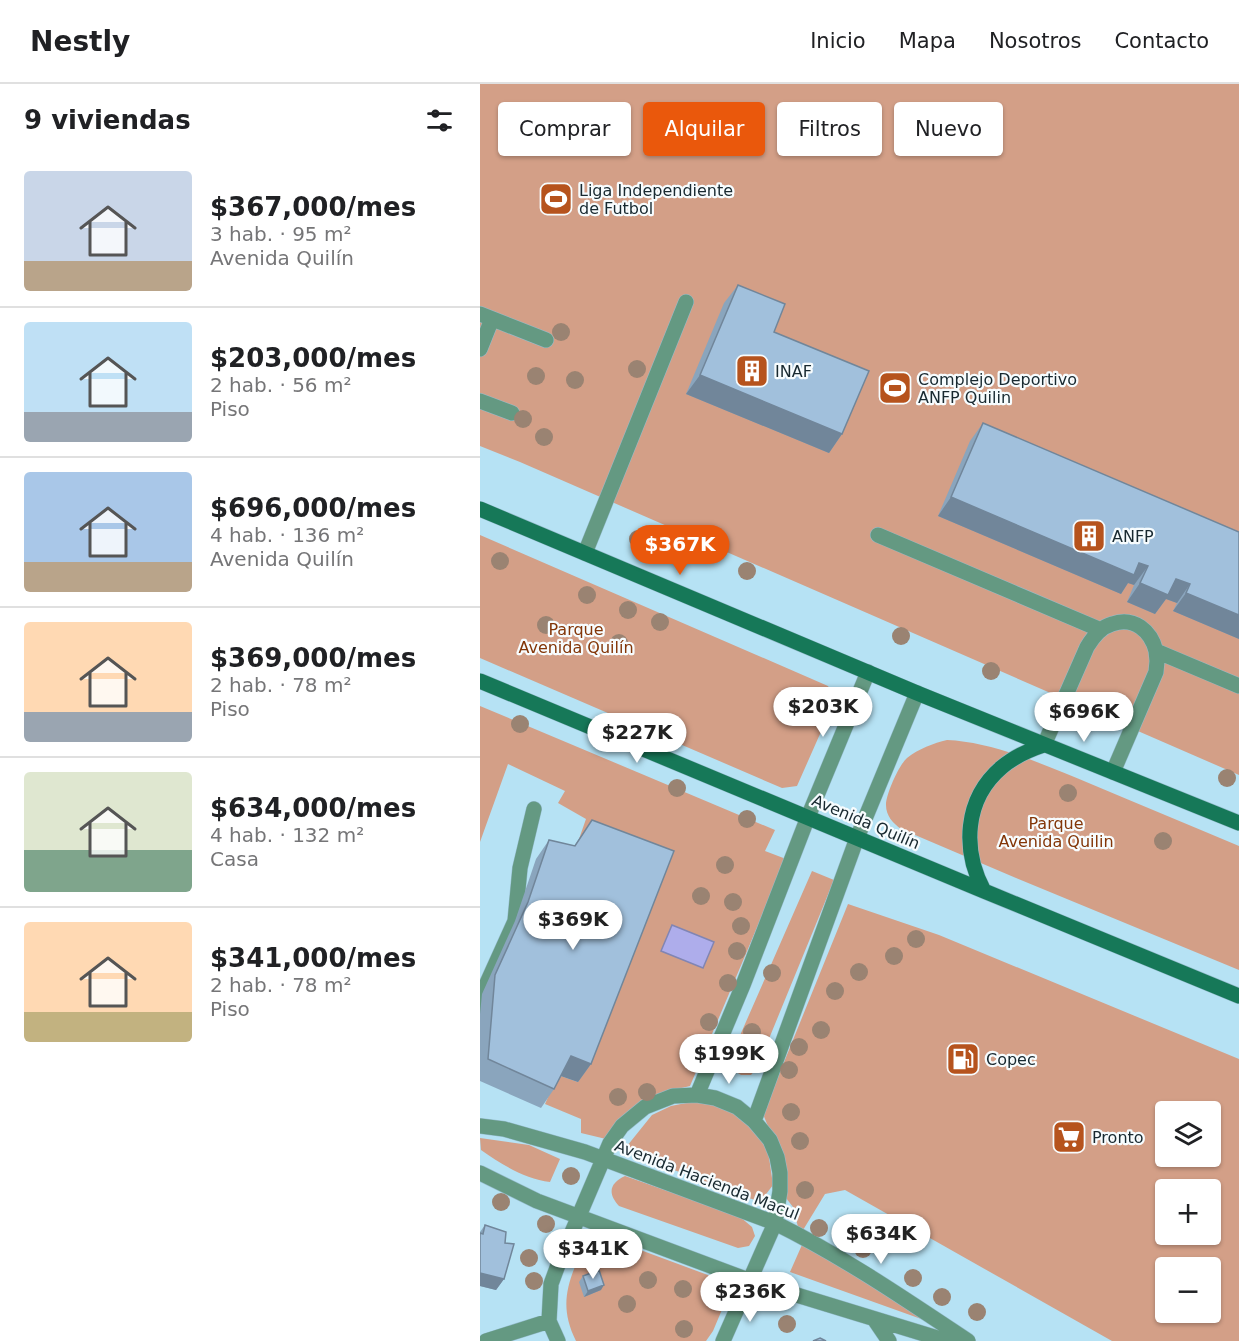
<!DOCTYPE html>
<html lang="es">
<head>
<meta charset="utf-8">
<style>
  body { margin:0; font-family:"DejaVu Sans",sans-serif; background:#f6f6f6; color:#202124; height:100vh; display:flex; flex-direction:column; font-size:22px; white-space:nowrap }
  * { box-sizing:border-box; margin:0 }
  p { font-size:20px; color:#757577 }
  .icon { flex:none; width:33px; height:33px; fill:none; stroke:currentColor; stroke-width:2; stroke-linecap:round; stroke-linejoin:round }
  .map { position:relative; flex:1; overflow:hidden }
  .panel { display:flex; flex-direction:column; background:#fff; width:480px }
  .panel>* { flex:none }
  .top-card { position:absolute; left:18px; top:18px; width:570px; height:54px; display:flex; gap:12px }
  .tools { position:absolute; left:675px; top:1017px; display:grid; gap:12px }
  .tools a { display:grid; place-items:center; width:66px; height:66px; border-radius:6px; background:#fff; box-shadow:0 2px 4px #0004; font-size:30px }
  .price { position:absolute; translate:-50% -51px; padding:0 14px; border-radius:21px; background:#fff; color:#222; font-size:20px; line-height:39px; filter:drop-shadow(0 2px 3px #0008) }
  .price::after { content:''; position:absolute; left:50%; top:36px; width:18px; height:14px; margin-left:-9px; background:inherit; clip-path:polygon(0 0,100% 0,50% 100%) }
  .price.current { background:#ea580c; color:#fff }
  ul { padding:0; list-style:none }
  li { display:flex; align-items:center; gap:18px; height:150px; padding:0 24px }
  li+li { border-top:2px solid #e0e0e0 }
  li span { display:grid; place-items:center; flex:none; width:168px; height:120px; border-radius:6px; color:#555 }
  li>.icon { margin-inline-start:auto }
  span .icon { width:72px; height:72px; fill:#fffc; stroke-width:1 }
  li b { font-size:26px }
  h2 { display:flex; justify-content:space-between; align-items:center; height:72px; padding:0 24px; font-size:26px }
  .chip { padding:0 21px; border-radius:6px; background:#fff; box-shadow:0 2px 4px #0004; font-size:21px; line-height:54px }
  .chip.current { background:#ea580c; color:#fff }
  header { display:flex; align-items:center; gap:36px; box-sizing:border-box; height:84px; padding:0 30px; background:#fff; border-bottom:2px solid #e0e0e0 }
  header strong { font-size:28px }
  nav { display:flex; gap:33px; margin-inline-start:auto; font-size:21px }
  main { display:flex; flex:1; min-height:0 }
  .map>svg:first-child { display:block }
</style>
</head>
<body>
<header>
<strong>Nestly</strong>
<nav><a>Inicio</a><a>Mapa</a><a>Nosotros</a><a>Contacto</a></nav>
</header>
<main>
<section class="panel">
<h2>9 viviendas<svg class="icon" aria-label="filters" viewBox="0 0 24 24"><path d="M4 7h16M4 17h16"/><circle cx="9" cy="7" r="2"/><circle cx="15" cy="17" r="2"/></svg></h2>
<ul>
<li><span style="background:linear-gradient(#c9d6e8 75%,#b9a48a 0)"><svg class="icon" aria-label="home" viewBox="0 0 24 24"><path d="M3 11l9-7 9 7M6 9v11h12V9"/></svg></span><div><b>$367,000/mes</b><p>3 hab. · 95 m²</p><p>Avenida Quilín</p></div></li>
<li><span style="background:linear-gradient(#bfe0f5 75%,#9aa5b1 0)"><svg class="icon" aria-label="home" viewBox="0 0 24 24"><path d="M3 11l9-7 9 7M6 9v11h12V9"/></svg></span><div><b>$203,000/mes</b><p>2 hab. · 56 m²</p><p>Piso</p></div></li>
<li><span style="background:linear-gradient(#a9c7e8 75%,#b9a48a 0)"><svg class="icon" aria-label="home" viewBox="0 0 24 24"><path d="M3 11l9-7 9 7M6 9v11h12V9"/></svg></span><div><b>$696,000/mes</b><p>4 hab. · 136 m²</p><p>Avenida Quilín</p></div></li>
<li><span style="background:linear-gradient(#ffd9b3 75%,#9aa5b1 0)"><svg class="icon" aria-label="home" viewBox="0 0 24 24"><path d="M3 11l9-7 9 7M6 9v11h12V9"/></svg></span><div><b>$369,000/mes</b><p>2 hab. · 78 m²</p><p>Piso</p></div></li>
<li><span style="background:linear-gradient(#dfe7d0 65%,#7fa58c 0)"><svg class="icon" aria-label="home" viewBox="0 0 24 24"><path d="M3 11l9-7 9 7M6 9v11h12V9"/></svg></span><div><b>$634,000/mes</b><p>4 hab. · 132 m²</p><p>Casa</p></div></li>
<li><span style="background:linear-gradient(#ffd9b3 75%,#c2b280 0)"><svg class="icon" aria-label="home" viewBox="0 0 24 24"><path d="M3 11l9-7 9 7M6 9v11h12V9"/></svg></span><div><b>$341,000/mes</b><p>2 hab. · 78 m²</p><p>Piso</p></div></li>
</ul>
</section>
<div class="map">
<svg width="759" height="1257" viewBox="0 0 759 1257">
  <rect width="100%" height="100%" fill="#b6e2f4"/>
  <path fill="#d39f87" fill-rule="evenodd" d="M0 0H759V691L40 378 0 362Z
    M0 451 348 602 355 616 317 702 302 704 0 574Z
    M0 622 295 746 285 767 306 775 210 1002 178 1010 140 1035 126 1055 101 1049V1035L65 1020 78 991 98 998 181 786 99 755 106 735 78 719 85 707 28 680 0 758Z
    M467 656C514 658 567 682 611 700 660 721 710 741 759 762V886L536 794 421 745C413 739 406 732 406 721 406 710 419 681 427 674 438 665 454 659 467 656Z
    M332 787 354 796 277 984 271 991H261L250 984 251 972Z
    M368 820 459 851 759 975V1257H632L365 1106 345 1110 320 1151 313 1123 306 1114 308 1092 283 1030ZM686 1028H730V1072H686ZM686 1106H730V1150H686ZM686 1184H730V1228H686Z
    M211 1018 234 1019 255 1029 276 1049 288 1066 293 1101 280 1118 143 1067 172 1031 191 1022Z
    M0 1054 49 1061 80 1075 70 1098C45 1095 21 1080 1 1066Z
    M145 1092 259 1132 272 1143 275 1152 269 1162 258 1164 139 1122C127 1109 130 1099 145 1092Z
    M115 1151H120L244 1197C249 1201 250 1204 249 1209L233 1247 226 1257H96C76 1217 91 1193 106 1156L110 1152Z
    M325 1154 444 1236 310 1188Z"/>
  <path fill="#aeadeb" stroke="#8185b3" stroke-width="1.5" d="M192 841 234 858 223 884 181 867Z"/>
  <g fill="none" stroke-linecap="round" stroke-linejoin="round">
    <g stroke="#96bdcd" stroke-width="16">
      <path id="service" d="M0 230 66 256
        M0 265 12 235
        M0 317 32 329
        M398 451 621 546
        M105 469 206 218
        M564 661 607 563C613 553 621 543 632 540 654 532 671 547 676 567L759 602
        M633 688 676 588 677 577 676 567
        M0 923 2 910 35 837 40 784 54 725"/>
    </g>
    <g stroke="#96bdcd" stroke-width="16">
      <path id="minor" d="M217 1011 263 901 328 733 388 588
        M274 1037 377 754 437 609
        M0 1042 24 1045 105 1068 295 1139C362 1172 425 1215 488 1257
        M0 1089 57 1117 271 1197 467 1257
        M394 1235 409 1257
        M6 1257 69 1237
        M78 1257 69 1237 71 1200 78 1181 130 1059 142 1042 165 1023 193 1012 217 1011 235 1014 257 1023 274 1037 290 1056 297 1073 300 1089V1107L295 1139 243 1257"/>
    </g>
    <g stroke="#96bdcd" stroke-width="16">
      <path id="secondary" d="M0 425 437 609 759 739
        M0 597 504 807 759 912
        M504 807C482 766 484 715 522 683 535 672 549 666 564 661"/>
    </g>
    <use href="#service" stroke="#649982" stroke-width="15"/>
    <use href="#minor" stroke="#649982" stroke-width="15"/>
    <use href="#secondary" stroke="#167858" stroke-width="15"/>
  </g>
  <g fill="#9a8372">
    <circle cx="81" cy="248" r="9"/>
    <circle cx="157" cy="285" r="9"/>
    <circle cx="56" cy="292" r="9"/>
    <circle cx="95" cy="296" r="9"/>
    <circle cx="43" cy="335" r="9"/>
    <circle cx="64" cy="353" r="9"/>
    <circle cx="158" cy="455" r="9"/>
    <circle cx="20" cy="477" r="9"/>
    <circle cx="267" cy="487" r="9"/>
    <circle cx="107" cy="511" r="9"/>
    <circle cx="148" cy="526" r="9"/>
    <circle cx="180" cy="538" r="9"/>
    <circle cx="66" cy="541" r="9"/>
    <circle cx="421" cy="552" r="9"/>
    <circle cx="139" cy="559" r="9"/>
    <circle cx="511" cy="587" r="9"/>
    <circle cx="40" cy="640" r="9"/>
    <circle cx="747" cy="694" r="9"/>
    <circle cx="197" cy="704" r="9"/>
    <circle cx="588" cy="709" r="9"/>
    <circle cx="267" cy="735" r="9"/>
    <circle cx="683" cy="757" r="9"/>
    <circle cx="245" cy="781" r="9"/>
    <circle cx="221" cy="812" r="9"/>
    <circle cx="253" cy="818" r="9"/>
    <circle cx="261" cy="842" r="9"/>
    <circle cx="436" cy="855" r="9"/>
    <circle cx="257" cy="867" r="9"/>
    <circle cx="414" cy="872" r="9"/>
    <circle cx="379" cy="888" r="9"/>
    <circle cx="292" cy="889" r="9"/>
    <circle cx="248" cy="899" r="9"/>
    <circle cx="355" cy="907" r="9"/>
    <circle cx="229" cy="938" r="9"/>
    <circle cx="341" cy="946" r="9"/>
    <circle cx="272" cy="948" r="9"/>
    <circle cx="319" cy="963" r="9"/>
    <circle cx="217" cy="977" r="9"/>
    <circle cx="309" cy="986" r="9"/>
    <circle cx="167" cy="1008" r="9"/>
    <circle cx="138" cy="1013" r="9"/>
    <circle cx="311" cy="1028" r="9"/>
    <circle cx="320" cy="1057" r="9"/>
    <circle cx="91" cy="1092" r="9"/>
    <circle cx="325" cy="1106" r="9"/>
    <circle cx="21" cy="1118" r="9"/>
    <circle cx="66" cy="1140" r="9"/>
    <circle cx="339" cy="1144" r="9"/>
    <circle cx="383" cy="1165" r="9"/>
    <circle cx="49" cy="1174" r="9"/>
    <circle cx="433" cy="1194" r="9"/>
    <circle cx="168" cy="1196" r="9"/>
    <circle cx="54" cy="1197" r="9"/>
    <circle cx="203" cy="1205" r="9"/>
    <circle cx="462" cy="1213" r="9"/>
    <circle cx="147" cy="1220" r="9"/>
    <circle cx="497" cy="1228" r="9"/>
    <circle cx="307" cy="1240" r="9"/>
    <circle cx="204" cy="1245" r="9"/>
  </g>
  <path fill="#8aa5bd" d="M258 201 362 350 349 369 206 310 244 219Z
    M503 339 759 448V555L693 527 697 519 686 515 675 530 647 518 654 501 648 499 641 510 458 432 490 357Z
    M112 736 111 980 98 998 81 992 74 1005 61 1024 0 997V930L2 910 35 837 56 775 69 756 94 762Z
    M5 1141 25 1159 24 1195 16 1206 0 1202V1148Z
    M103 1192 121 1206 104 1213 99 1198Z"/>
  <path fill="#71869a" d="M220 291 362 350 349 369 206 310Z
    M471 413 659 479 668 482 654 501 648 499 641 510 458 432Z
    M696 495 710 500 697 519 686 515 675 530 647 518 660 499Z
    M706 509 759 531V555L693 527Z
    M91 972 111 980 98 998 78 991Z
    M0 1189 24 1195 16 1206 0 1202Z
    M124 1201 121 1206 104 1213 108 1207Z"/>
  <path fill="#a1c0dc" stroke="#71869a" stroke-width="1.5" d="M258 201 305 220 294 248 389 287 362 350 220 291Z
    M503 339 759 448V531L706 509 710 500 696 495 688 511 660 499 668 482 659 479 654 491 471 413Z
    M112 736 194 767 111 980 91 972 74 1005 8 975 15 891 48 818 69 756 95 762Z
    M5 1141 26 1148 25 1159 34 1160 24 1195 0 1189V1149L3 1150Z
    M119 1186 124 1201 108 1207 103 1192Z
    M340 1254 346 1257H333Z"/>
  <defs>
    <g id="stadium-square" transform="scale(1.725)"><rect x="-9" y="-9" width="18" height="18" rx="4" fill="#b6531d" stroke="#f7fcfe"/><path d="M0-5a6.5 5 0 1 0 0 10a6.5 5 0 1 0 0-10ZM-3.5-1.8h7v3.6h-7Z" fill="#fff"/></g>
    <g id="building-square" transform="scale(1.725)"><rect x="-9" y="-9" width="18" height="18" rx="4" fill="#b6531d" stroke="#f7fcfe"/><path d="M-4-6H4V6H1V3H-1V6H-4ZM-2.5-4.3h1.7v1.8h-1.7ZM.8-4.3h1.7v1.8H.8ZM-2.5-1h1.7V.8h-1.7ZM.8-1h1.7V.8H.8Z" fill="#fff"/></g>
    <g id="fuel-square" transform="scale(1.725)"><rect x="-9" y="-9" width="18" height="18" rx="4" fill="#b6531d" stroke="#f7fcfe"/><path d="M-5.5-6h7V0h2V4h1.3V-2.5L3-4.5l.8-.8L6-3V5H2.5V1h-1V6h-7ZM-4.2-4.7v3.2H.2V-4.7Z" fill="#fff"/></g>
    <g id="supermarket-square" transform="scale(1.725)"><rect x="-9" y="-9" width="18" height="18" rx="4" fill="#b6531d" stroke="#f7fcfe"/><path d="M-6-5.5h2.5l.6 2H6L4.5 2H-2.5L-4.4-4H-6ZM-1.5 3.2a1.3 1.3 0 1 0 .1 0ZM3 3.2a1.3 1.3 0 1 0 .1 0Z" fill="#fff"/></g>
  </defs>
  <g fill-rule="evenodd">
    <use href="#stadium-square" x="76" y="115"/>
    <use href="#building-square" x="272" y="287"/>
    <use href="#stadium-square" x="415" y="304"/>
    <use href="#building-square" x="609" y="452"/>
    <use href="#fuel-square" x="483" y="975"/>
    <use href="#supermarket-square" x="589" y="1053"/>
  </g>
  <g text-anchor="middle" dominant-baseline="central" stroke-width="4.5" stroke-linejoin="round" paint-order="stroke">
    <g font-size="16" fill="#182930" stroke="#f7fcfe" text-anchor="start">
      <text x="99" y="106">Liga Independiente<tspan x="99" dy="18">de Futbol</tspan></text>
      <text x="295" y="287">INAF</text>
      <text x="438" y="295">Complejo Deportivo<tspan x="438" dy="18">ANFP Quilin</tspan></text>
      <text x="632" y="452">ANFP</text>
      <text x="506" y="975">Copec</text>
      <text x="612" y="1053">Pronto</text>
    </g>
    <g font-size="16" fill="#833608" stroke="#f7fcfe">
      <text x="96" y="545">Parque<tspan x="96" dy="18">Avenida Quilín</tspan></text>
      <text x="576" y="739">Parque<tspan x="576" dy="18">Avenida Quilin</tspan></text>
    </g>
    <g font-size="16" fill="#182930" stroke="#f7fcfe">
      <text transform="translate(386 738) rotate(23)">Avenida Quilín</text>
      <text transform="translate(227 1096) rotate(21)">Avenida Hacienda Macul</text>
    </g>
  </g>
</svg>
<div class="tools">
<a><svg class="icon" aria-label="layers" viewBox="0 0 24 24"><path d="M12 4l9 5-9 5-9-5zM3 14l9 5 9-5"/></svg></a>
<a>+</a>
<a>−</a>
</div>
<b class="price current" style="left:200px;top:492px">$367K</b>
<b class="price" style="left:343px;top:654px">$203K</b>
<b class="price" style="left:604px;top:659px">$696K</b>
<b class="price" style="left:157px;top:680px">$227K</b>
<b class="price" style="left:93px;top:867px">$369K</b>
<b class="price" style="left:249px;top:1001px">$199K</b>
<b class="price" style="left:401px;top:1181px">$634K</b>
<b class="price" style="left:113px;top:1196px">$341K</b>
<b class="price" style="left:270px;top:1239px">$236K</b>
<div class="top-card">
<a class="chip">Comprar</a>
<a class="chip current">Alquilar</a>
<a class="chip">Filtros</a>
<a class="chip">Nuevo</a>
</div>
</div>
</main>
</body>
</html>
